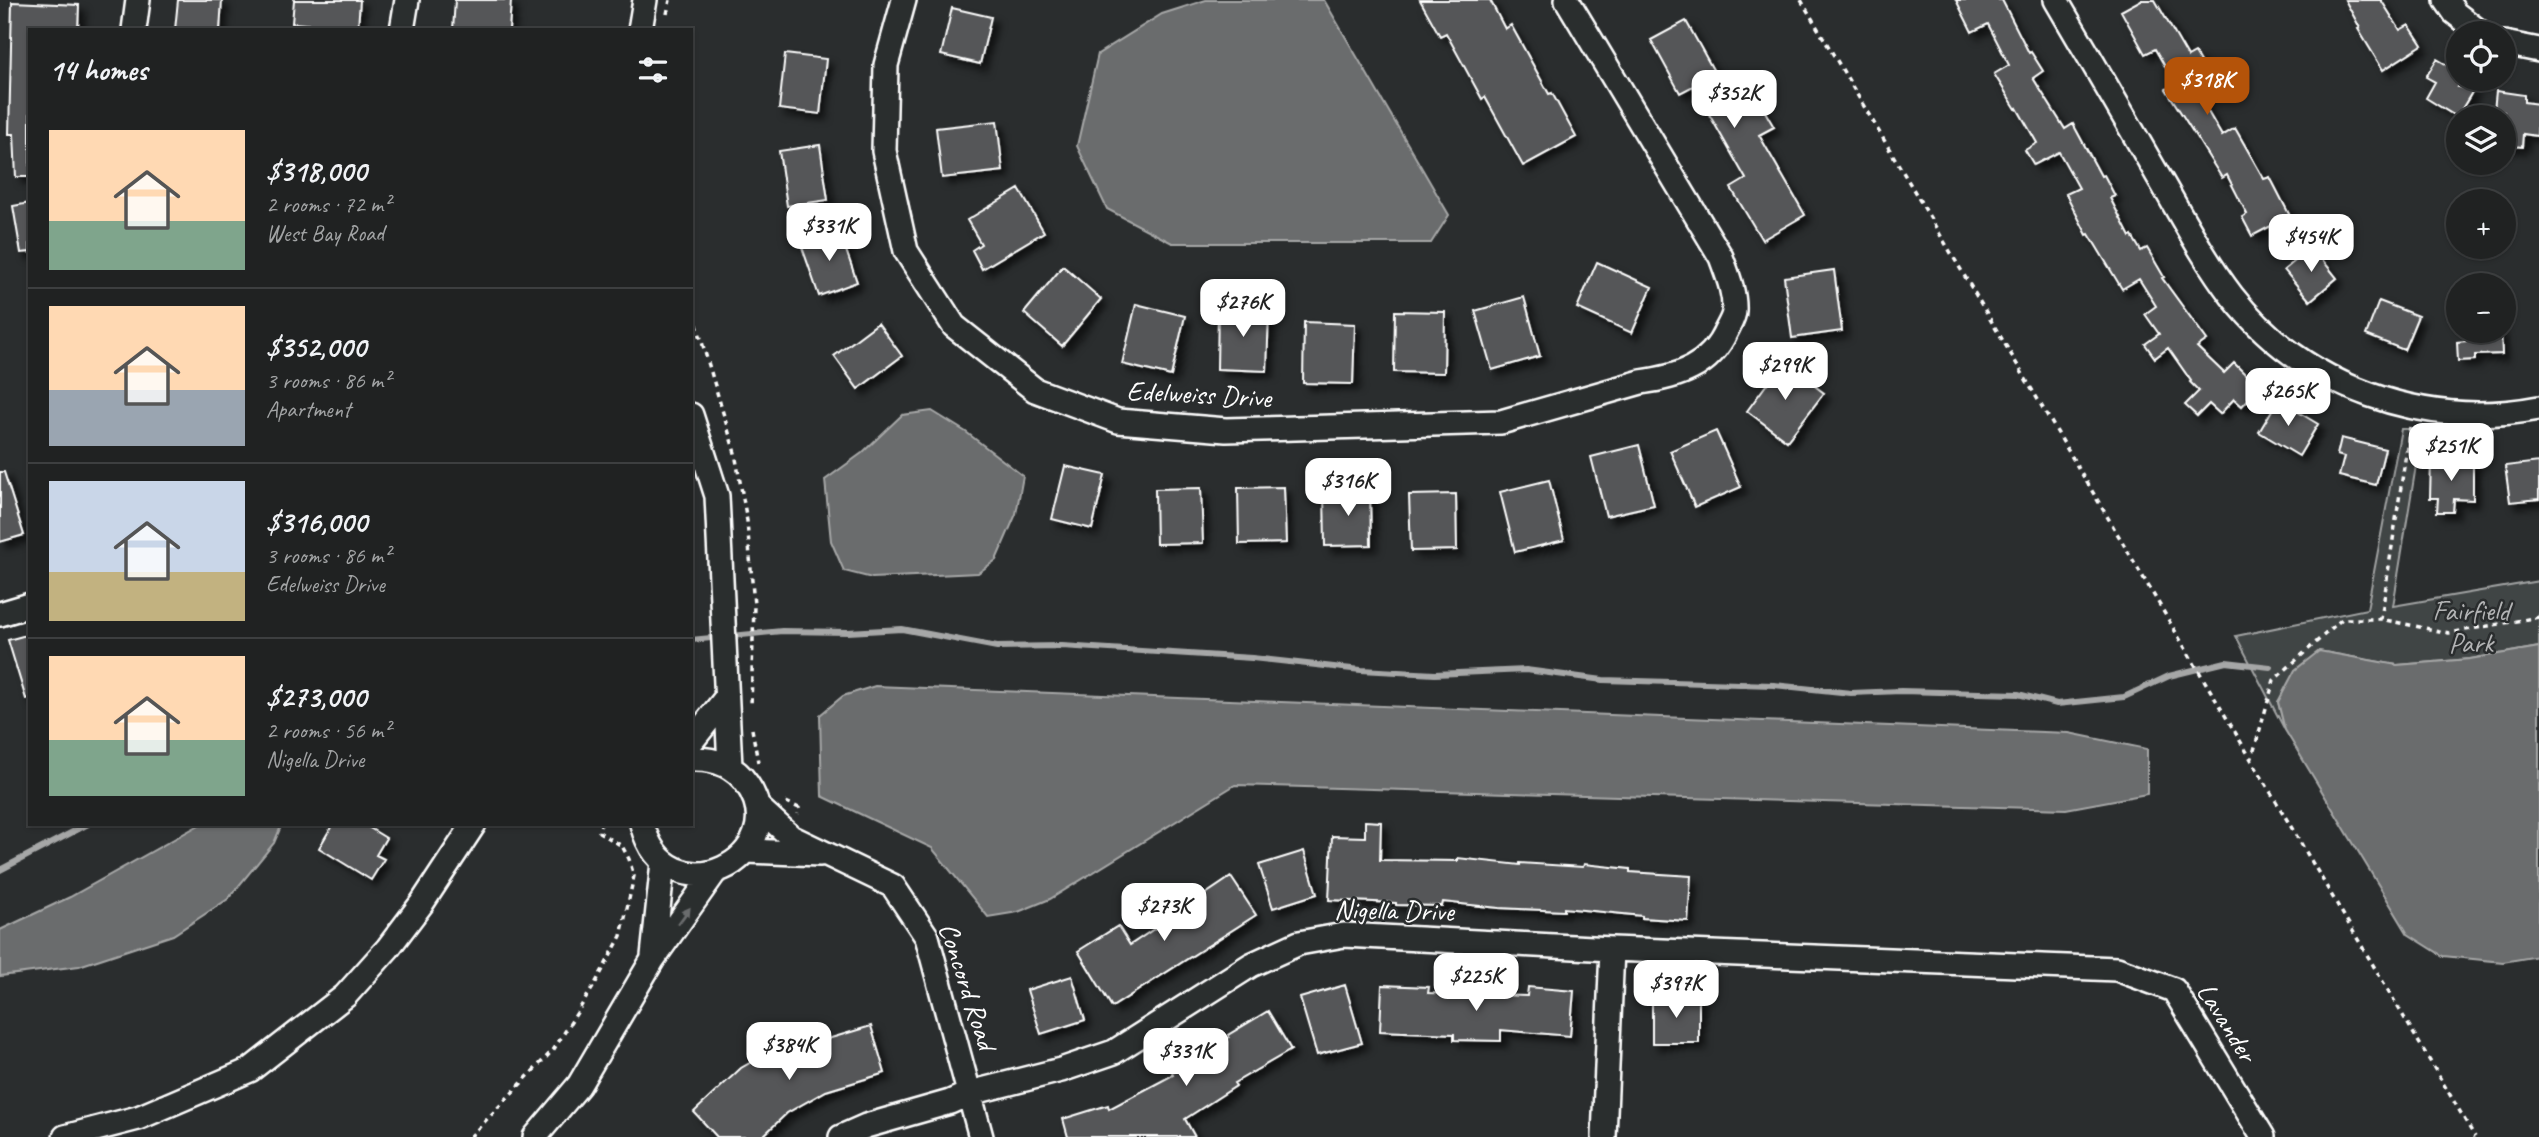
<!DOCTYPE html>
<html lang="en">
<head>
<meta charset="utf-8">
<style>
  body { margin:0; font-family:Caveat,sans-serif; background:#282a2a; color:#f1f3f6; height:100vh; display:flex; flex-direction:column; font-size:26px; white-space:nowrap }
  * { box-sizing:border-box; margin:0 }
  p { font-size:23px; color:#a2a4a5 }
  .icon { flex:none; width:38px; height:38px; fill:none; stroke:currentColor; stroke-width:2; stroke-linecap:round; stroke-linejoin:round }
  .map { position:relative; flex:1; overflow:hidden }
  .details { position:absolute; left:28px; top:28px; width:665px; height:798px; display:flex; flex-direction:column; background:#202222; border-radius:0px; box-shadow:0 2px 5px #0004,0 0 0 2px #3d3f40 }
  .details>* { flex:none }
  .fabs { position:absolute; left:2446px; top:21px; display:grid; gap:14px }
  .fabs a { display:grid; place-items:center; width:70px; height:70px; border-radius:50%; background:#202222; box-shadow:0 2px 5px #0004,0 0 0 2px #3d3f40; font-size:35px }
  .price { position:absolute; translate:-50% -60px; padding:0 16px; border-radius:14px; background:#fff; color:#222; font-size:23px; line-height:46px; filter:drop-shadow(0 2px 4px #0008) }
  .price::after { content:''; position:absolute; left:50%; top:42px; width:21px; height:16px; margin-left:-10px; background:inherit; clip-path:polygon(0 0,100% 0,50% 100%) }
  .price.active { background:#b45309; color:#fff }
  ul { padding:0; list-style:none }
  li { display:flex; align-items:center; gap:21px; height:175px; padding:0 21px }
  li+li { border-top:2px solid #3d3f40 }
  li span { display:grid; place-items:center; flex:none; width:196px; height:140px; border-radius:0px; color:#555 }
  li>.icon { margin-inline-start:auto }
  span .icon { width:84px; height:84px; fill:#fffc; stroke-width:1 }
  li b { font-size:30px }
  h2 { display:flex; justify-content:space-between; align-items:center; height:84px; padding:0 21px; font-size:30px }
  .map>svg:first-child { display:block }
</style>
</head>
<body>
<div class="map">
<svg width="2539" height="1137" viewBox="0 0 2539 1137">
  <defs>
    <filter id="shadow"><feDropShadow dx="6" dy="6" stdDeviation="3.5" flood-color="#0009"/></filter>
  </defs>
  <rect width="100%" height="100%" fill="#2a2d2e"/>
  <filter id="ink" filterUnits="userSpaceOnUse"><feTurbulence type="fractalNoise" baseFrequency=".0143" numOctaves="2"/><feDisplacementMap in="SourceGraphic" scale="14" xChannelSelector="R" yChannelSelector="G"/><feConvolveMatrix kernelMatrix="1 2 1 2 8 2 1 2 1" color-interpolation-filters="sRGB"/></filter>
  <g filter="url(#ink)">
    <path fill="#414445" stroke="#a0a2a2" stroke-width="2" d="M2401 429H2422L2393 606 2539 581V647L2470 659 2397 665 2319 651 2278 702 2285 730 2236 636 2367 609Z"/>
    <path fill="#6a6c6d" stroke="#a6a7a7" stroke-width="2" d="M1206 0H1324L1449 215 1431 243H1172L1107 209 1077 146 1098 54 1162 14Z
      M932 411 966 432 1023 476 1016 514 996 560 978 573 872 578 844 571 831 541 825 480 862 453 902 415Z
      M2539 647V956L2503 962 2443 956 2408 934 2285 730 2278 702 2295 670 2319 651 2397 665 2470 659Z
      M875 686 2069 733 2147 749V794L2066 809 1235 785 1050 899 1018 912 988 917 932 848 822 796 820 715 843 696Z
      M201 824H282L274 843 228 899 173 935 79 966 0 976V930L70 897Z"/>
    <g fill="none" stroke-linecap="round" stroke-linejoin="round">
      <path stroke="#a6a7a7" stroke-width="6" d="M691 640 782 631 848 632 902 629 997 647 1062 646 1252 658 1361 670 1435 674 1526 670 1603 680 1774 685 1851 693 1901 691 2018 694 2057 704 2124 697 2169 676 2226 662 2270 667
        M0 870 88 824"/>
    </g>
    <path fill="#555758" stroke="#fff" stroke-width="2" filter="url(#shadow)" d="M178 0H222L220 30H175Z
      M294 0H360L358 28 292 23Z
      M455 0H511L509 30H453Z
      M1420 0H1490L1505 29 1511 25 1549 94 1552 93 1576 137 1523 166 1485 97 1482 99 1446 33 1440 36Z
      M1956 0H2002L2029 53 2031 52 2043 71 2033 78 2065 129 2073 124 2101 176 2104 175 2115 196 2110 198 2130 237 2132 236 2141 251 2147 248 2164 277 2162 278 2207 340 2197 347 2224 373 2234 363 2259 388 2242 406 2234 399 2220 414 2209 404 2197 416 2185 405 2199 391 2190 382 2191 381 2168 348 2155 358 2145 344 2159 334 2145 314 2156 306 2139 279 2122 289 2089 234 2087 235 2066 194 2079 188 2059 152 2034 165 2025 150 2037 143 2017 108 2016 109 1994 74 2009 65 1988 24 1972 32Z
      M2141 0H2155L2188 57 2195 53 2216 89 2200 98 2222 136 2235 128 2264 179 2270 177 2290 216 2252 236 2242 217 2247 214 2227 175 2222 178 2166 89 2175 84 2155 49 2145 54 2121 11Z
      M2345 0H2381L2400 30 2409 25 2422 45 2383 70 2358 29 2360 28Z
      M12 2 79 5 78 30H30V177H16L14 134H9Z
      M952 8 991 17 980 64 941 55Z
      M1686 21 1722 86 1743 74 1774 127 1759 135 1805 215 1762 240 1731 188 1746 179 1693 86 1680 93 1651 40Z
      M785 54 826 59 820 114 779 109Z
      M2437 59 2459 72V79H2461L2457 87 2474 89 2457 117 2426 98 2435 82 2426 77Z
      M2496 91 2524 95V102L2539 104 2537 136 2523 134 2522 147 2504 145V112L2494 111Z
      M997 121 1003 171 942 178 936 128Z
      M820 145 828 200 787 206 779 151Z
      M1019 189 1044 232 982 269 972 250 981 244 967 220Z
      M30 203V252L21 253 13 206Z
      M839 230 857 282 819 296 801 244Z
      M2312 247 2337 278 2310 301 2284 270Z
      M1597 262 1652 287 1632 333 1577 308Z
      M1063 266 1101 299 1062 346 1024 313Z
      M1834 270 1842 331 1792 338 1784 277Z
      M1524 297 1540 356 1492 370 1475 311Z
      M2379 301 2418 316 2404 350 2366 335Z
      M1136 304 1185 316 1171 376 1122 364Z
      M1218 308 1269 310 1267 371 1217 369Z
      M1395 311 1445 312 1444 373 1394 372Z
      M1304 322 1355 324 1353 384 1303 383Z
      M878 323 902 356 858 389 834 356Z
      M2465 331H2501L2502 354 2475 355V360L2458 361 2457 342 2466 341Z
      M1783 362 1824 393 1787 441 1747 411Z
      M2278 400 2318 424 2299 456 2259 432Z
      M1716 431 1741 487 1695 507 1670 451Z
      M2341 438 2385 449 2376 485 2339 476 2344 457 2337 455Z
      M1639 445 1654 505 1606 516 1591 457Z
      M2431 460 2473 461V500L2454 499 2453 512H2437L2438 498H2430Z
      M2539 462V499L2510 502 2505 466Z
      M1065 466 1105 475 1092 529 1052 519Z
      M0 472H4L24 535 0 542Z
      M1549 480 1564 540 1515 552 1500 492Z
      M1284 487 1286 543 1239 544 1238 488Z
      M1201 488 1203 543 1156 544 1155 489Z
      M1370 489 1371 545 1325 546 1324 490Z
      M1456 494 1457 550 1411 551 1409 495Z
      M30 634V698L26 699 8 640Z
      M1365 821 1381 822 1380 860 1458 861V858L1520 865V863L1583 867 1584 864 1630 869V872L1691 876 1688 921 1642 918V916L1564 908V911L1499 908 1443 902 1442 906 1396 905V903L1329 900 1332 836 1365 837Z
      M333 824H363L386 838 376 855 384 859 371 880 319 848Z
      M1304 851 1317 894 1273 908 1259 865Z
      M1231 877 1256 915 1112 1007 1078 951 1118 926 1130 945Z
      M1072 976 1085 1020 1041 1034 1027 990Z
      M1345 985 1362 1043 1317 1055 1300 998Z
      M1382 985 1429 987 1428 993 1527 996 1528 987 1574 991 1570 1036 1501 1030V1041L1454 1040V1034L1380 1031Z
      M1699 997V1043H1652V998Z
      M1268 1011 1291 1050 1234 1083 1236 1086 1185 1119 1195 1137H1068L1063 1119 1108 1105 1109 1109 1173 1075 1172 1073 1229 1037 1228 1035Z
      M871 1026 885 1073 826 1091 787 1113 762 1137H717L694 1112 741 1068 795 1037 801 1047Z"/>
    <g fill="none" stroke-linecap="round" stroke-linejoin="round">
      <g stroke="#fff" stroke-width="28">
        <path id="minor" d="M904 0 886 65 884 151 906 251 954 326 1035 390 1118 421 1226 430 1501 422 1641 382C1678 377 1710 367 1726 331 1729 325 1734 317 1734 311 1735 292 1727 274 1721 257L1567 0
          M2056 0C2090 58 2124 116 2157 174 2181 215 2203 258 2232 296 2304 388 2425 430 2539 408
          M2446 0 2455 13 2481 33
          M134 30 138 0
          M402 30 407 0
          M640 30 645 0
          M2504 43 2539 50
          M691 415 717 496 730 767
          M0 614 30 605
          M691 742 726 698
          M757 806 791 837 893 886 927 937 981 1137
          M642 824C668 923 797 856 747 784 734 765 714 758 691 759
          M746 851 820 854
          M653 956 663 862
          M65 1137 138 1118 250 1070 345 996 388 948 422 903 474 824
          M535 1137 579 1085 653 959 714 873
          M841 1137 866 1126 950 1102 970 1093 1061 1070 1114 1052 1251 965 1299 943 1344 935 1612 949 2117 969 2174 990 2263 1137
          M1604 1137 1612 949"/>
      </g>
      <path stroke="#fff" stroke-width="3.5" stroke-dasharray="5 5" stroke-linecap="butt" d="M1801 0 2475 1137
        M667 14 670 0
        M691 305 735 453 747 521 754 605 751 707
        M2410 427 2381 619 2449 633 2539 617
        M752 729 758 762
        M2251 761 2274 680 2342 619H2381
        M786 802 799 808 798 814
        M470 1137 554 1049 595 984 621 936 634 876 629 859 622 846 599 832 601 824"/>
      <use href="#minor" stroke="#2a2d2e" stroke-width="23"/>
    </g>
    <defs><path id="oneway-solid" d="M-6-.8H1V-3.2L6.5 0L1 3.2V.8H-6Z" transform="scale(1.75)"/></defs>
    <use fill="#6a6c6d" href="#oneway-solid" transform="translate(684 916) rotate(-54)"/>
  </g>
  <g text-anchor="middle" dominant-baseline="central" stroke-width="5" stroke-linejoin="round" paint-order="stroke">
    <g font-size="28" fill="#fff" stroke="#2a2d2e">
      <text transform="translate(1199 394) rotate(3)">Edelweiss Drive</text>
      <text transform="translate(1394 910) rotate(1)">Nigella Drive</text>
      <text transform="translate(968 986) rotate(72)">Concord Road</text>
      <text transform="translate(2227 1022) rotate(58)">Lavander</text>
    </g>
    <g font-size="28" fill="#b3b4b5" stroke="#2a2d2e">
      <text x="2471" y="610">Fairfield<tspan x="2471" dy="32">Park</tspan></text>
    </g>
  </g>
</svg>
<div class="fabs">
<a><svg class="icon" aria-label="locate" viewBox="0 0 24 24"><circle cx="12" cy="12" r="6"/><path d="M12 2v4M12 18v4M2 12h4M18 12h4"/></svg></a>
<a><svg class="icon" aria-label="layers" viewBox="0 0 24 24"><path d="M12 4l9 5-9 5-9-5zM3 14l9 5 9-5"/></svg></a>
<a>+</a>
<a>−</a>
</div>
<b class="price active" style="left:2207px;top:117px">$318K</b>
<b class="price" style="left:1734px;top:130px">$352K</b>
<b class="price" style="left:829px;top:263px">$331K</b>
<b class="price" style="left:2311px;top:274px">$454K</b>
<b class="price" style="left:1243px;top:339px">$276K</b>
<b class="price" style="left:1785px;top:402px">$299K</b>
<b class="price" style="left:2288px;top:428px">$265K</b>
<b class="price" style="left:2451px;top:483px">$251K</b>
<b class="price" style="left:1348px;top:518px">$316K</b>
<b class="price" style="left:1164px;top:943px">$273K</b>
<b class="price" style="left:1476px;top:1013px">$225K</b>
<b class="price" style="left:1676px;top:1020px">$397K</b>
<b class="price" style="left:789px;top:1082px">$384K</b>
<b class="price" style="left:1186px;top:1088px">$331K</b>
<section class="details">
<h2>14 homes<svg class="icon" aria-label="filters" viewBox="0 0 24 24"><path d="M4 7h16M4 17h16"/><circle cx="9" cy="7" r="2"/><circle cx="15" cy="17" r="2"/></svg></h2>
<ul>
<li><span style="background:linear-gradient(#ffd9b3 65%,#7fa58c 0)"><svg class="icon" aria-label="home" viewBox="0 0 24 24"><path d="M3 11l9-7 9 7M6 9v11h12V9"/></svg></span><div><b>$318,000</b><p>2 rooms · 72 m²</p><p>West Bay Road</p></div></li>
<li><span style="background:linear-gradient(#ffd9b3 60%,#9aa5b1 0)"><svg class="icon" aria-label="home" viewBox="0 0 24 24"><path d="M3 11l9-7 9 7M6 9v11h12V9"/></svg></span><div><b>$352,000</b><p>3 rooms · 86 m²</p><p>Apartment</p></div></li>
<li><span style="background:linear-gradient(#c9d6e8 65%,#c2b280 0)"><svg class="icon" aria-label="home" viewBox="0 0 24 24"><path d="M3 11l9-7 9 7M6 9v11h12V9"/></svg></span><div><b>$316,000</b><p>3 rooms · 86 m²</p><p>Edelweiss Drive</p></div></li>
<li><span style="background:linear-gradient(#ffd9b3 60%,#7fa58c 0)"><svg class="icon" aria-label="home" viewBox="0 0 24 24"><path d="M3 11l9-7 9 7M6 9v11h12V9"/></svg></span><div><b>$273,000</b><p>2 rooms · 56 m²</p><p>Nigella Drive</p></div></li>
</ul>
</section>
</div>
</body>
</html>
